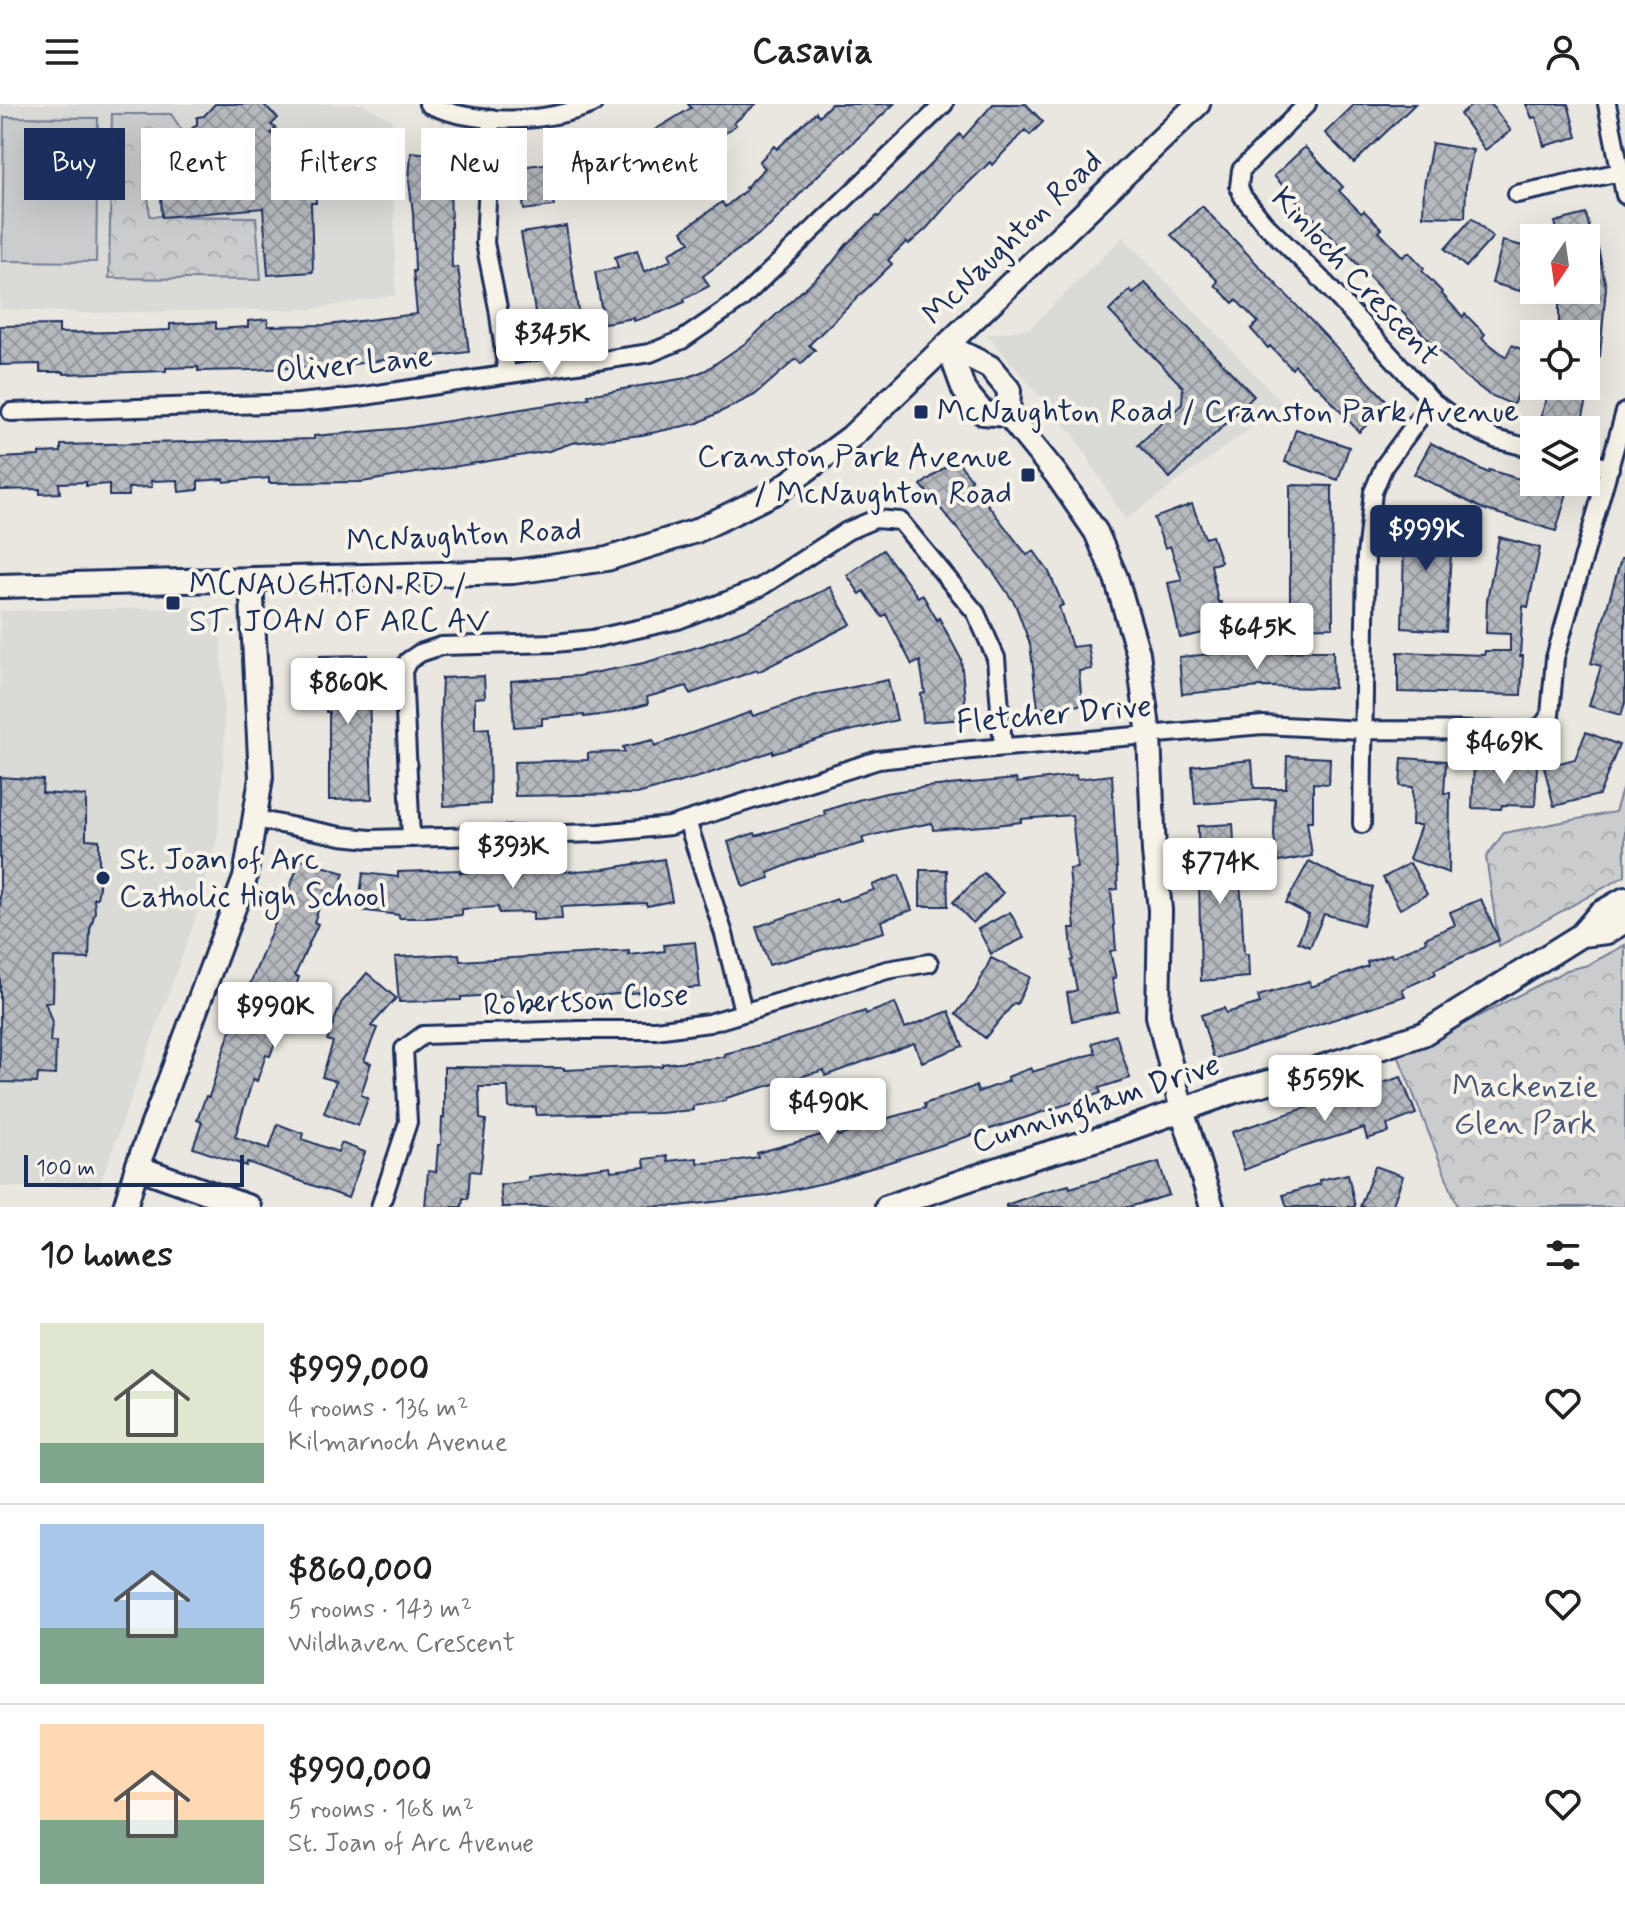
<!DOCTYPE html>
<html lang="en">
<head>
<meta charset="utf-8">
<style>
  body { margin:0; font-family:Mynerve,sans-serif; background:#f6f6f6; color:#222; height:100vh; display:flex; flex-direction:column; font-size:30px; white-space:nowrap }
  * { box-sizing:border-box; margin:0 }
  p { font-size:26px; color:#767676 }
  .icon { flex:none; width:44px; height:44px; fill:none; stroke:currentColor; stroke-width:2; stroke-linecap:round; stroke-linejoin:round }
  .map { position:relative; height:1103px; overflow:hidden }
  .drawer { display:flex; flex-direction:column; background:#fff; flex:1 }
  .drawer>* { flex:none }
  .hud { position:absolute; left:24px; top:24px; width:800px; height:72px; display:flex; gap:16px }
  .needle { width:52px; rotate:193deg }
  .tools { position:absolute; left:1520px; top:120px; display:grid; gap:16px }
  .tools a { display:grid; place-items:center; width:80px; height:80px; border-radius:0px; background:#fff; box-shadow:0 8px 32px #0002; font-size:40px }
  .scale { position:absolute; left:24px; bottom:20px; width:220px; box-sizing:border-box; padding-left:8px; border:4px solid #1b2f5e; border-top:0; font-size:22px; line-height:28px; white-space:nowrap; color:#1b2f5e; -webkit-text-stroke:6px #f7f3e8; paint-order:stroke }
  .price { position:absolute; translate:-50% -68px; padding:0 18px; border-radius:8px; background:#fff; color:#222; font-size:26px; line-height:52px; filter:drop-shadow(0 2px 4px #0008) }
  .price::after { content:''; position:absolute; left:50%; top:48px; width:24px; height:18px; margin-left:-12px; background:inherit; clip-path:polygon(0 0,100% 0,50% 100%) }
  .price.active { background:#1b2f5e; color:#fff }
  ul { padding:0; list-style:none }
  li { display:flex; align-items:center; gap:24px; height:200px; padding:0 40px }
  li+li { border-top:2px solid #e0e0e0 }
  li span { display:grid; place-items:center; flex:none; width:224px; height:160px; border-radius:0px; color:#555 }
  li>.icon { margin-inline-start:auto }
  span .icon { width:96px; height:96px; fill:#fffc; stroke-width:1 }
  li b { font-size:34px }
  h2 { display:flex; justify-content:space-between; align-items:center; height:96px; padding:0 40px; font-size:34px }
  .chip { padding:0 28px; border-radius:0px; background:#fff; box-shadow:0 8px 32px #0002; font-size:28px; line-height:72px }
  .chip.active { background:#1b2f5e; color:#fff }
  header { display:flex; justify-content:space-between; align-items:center; height:104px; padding:0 40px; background:#fff; font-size:36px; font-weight:700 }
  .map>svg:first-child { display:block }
</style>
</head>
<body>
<header><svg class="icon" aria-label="menu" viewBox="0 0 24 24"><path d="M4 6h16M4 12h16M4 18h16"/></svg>Casavia<svg class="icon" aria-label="person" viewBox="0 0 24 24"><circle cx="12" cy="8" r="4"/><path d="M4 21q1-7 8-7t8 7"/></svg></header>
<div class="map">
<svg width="1625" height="1103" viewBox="0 0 1625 1103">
  <defs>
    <pattern id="park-crowns" width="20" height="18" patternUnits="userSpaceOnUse" patternTransform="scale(2)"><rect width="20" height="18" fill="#cbcccd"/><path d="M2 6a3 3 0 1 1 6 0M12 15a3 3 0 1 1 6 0" fill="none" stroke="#aeb0b2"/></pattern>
    <pattern id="building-cross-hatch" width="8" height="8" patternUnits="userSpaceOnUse" patternTransform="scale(2)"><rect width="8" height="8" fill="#b6babf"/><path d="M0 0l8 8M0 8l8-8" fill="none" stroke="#93989e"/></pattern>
  </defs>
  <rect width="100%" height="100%" fill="#eae7e0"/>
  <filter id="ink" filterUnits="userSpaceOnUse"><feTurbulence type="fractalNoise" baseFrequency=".0125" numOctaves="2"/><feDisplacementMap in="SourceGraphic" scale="16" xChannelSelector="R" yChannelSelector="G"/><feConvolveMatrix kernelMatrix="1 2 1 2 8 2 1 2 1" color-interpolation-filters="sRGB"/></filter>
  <g filter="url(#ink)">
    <path fill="#dadad6" d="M0 0H363L392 16 396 191 313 205 85 209 0 205Z
      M1123 133 1284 300 1125 416 1073 330 987 231 1030 224Z
      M219 503 225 629 218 731 195 816 99 1083H0V507Z"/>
    <path fill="url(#park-crowns)" stroke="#737e96" stroke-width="2" d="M112 10H171L183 28V55L145 59 150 112 256 113 261 176 109 174Z
      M1625 676V772L1499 842 1486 753 1504 729 1615 708Z
      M1625 841V1103H1458L1398 951 1448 928 1567 866 1588 861Z"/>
    <path fill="#cbcccd" stroke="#737e96" stroke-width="2" d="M4 13 98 14 96 158 2 157Z"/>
    <path fill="url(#building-cross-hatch)" stroke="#1b2f5e" stroke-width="2" d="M215 0H263L278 14 271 21 276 24 271 29 289 46 316 44 326 54 327 66 321 67 322 81 315 82 316 99H311L313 168 268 171 263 104 162 113 161 92H155L154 64 189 63 187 29 197 20V13L204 12Z
      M688 0H756L734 19 736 21 708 42 658 68 656 66 614 82 553 95 554 102 524 106 518 63 552 59 605 45 634 34 636 37 691 4Z
      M831 0H894L813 76 770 122 703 172 709 182 684 195 685 198 659 209 634 217V214L604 219 595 168 618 164 615 153 637 146 644 168 672 156 669 149 690 138 682 127 722 98 725 103 747 85 745 84 765 64 759 58 774 42 777 45 816 8 819 12Z
      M993 0H1026L1043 18 1030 31 1025 26 992 61 990 58 955 92 926 125 909 140 906 138 888 156 892 160 809 241 815 246 801 260 796 255 755 291 698 319 642 331 572 339 549 347 362 378 269 379V374L224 378V375L198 377V386L179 388 178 376 151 377 152 383 128 384 129 392H109V380L86 382V378L59 379 60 389 40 390V385L0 386V354L39 352V349L61 348V341L314 335V332L406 324 589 294 588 291 686 274 706 266 747 238 832 159 846 141 877 112 879 113 960 30 963 34Z
      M1355 0H1415L1354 59 1325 29Z
      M1474 0H1491L1511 27 1485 46 1460 10Z
      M1526 0H1568L1577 33 1544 42 1536 13 1532 14Z
      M1432 39 1473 46 1466 82 1465 113 1423 112 1424 82Z
      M1305 43 1343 83 1339 87 1361 109 1364 107 1382 125 1379 128 1403 153 1409 148 1424 164 1422 167 1442 188 1441 189 1463 213 1465 210 1485 230 1482 234 1506 253 1512 241 1534 251 1513 301 1488 290 1459 268 1274 72Z
      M411 48 452 52 450 76 452 164 458 163 469 248 427 253V250L347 261 250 266 198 267V263L166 264V267L64 270V268H40V260L0 261V222L59 221V229L117 228 170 226V220L216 218V225L248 223V217L268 215V222L327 221 417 210 413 167H415L413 109 409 77Z
      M1202 102 1390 300 1359 328 1317 281 1315 282 1295 261 1292 265 1270 242 1268 244 1251 225 1258 218 1236 196 1233 199 1215 181 1218 177 1171 131Z
      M1586 110 1592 134H1559L1555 118Z
      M1472 114 1493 133 1466 163 1445 145Z
      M566 122 581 227 540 235 521 129Z
      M1503 137 1531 144 1520 187 1492 179Z
      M1598 144 1606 183 1600 252 1598 251 1580 324 1541 313 1550 282H1586V230H1559V186H1586V146Z
      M1145 179 1254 292 1170 374 1138 341 1182 300 1183 283 1109 207 1130 186 1133 190Z
      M1296 325 1349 343 1338 376 1285 358Z
      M1431 339 1488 369 1489 366 1567 389 1556 427 1483 405 1414 370Z
      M956 355 972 376 970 378 1027 451 1034 447 1049 468 1063 501 1059 503 1072 543 1088 541 1092 565 1079 567 1082 601 1038 604 1030 540 1015 500 994 469 921 381Z
      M1290 381 1332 382 1333 523 1290 524Z
      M1192 400 1205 434 1212 432 1221 458 1211 461 1218 498H1221L1227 524 1180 534 1168 479 1182 476 1170 442 1165 444 1154 414Z
      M1410 406 1450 413 1444 450H1451L1446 527 1402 524 1404 440Z
      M1499 433 1540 444 1528 503 1523 502 1520 552H1523L1521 591 1398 588V548L1484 551 1485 547H1510V530L1486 529 1487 496Z
      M883 446 918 493 922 490 937 516 939 514 961 555 967 615 923 618 921 590 925 589 920 557 912 561 886 510 882 513 864 487 860 490 847 471Z
      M1621 455H1625V599L1621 611 1589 602 1601 562 1591 559Z
      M830 483 851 520 758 568 757 566 690 590 687 582 647 593 648 600 614 609 584 613V611L542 614V621L514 623 511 577 578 572 644 559 704 541 745 525Z
      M1305 547H1333L1334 584 1261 583 1182 590 1179 553 1225 549 1226 551 1271 550Z
      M368 551 372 695 329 696V608H326L325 578H320V552Z
      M484 572 485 593 475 594V625L489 624 490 700 444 702 440 622 442 574Z
      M888 576 897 616 832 631 773 650V647L702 672 637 690 515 692 514 658 588 656V649L625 648 623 643 653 636 655 642 751 608 753 612 819 590Z
      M1586 628 1619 641 1599 691 1554 702 1544 663 1575 655Z
      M1287 652 1330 654 1329 680 1313 679V717H1307L1312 752 1278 758 1274 732 1275 695 1195 700 1192 662 1252 656 1254 684H1286Z
      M1402 654 1446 657 1444 689H1450L1449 769 1409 755 1421 721H1412L1413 683 1400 682Z
      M1508 660 1537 661 1535 702 1502 701 1501 705 1472 704 1474 661 1507 663Z
      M1076 671 1077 675 1112 671 1118 785 1111 786 1116 846 1110 847 1116 874 1112 875 1118 907 1072 917 1067 889 1077 886 1071 857 1073 856 1070 824H1075L1069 765 1077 764 1072 711 1021 715V718L995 721 933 726 932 719 894 726 862 734 864 739 800 756 768 769 770 774 743 783 728 738 755 729 756 732 825 711 824 707 858 696 886 689 926 683 1016 675 1017 679Z
      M0 673 43 676 42 689 86 692V735L99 736V783L97 794H94L95 808 90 826 89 855 54 854 53 898H45L52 918 50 938H56L55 971 38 970 37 979 0 978Z
      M1233 720 1235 753H1239L1244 850H1248L1249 873 1201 877 1198 722Z
      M301 755 344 769 337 791 325 787 314 818 318 820 295 871 299 873 291 897 270 952 266 951 257 977 253 975 235 1033 269 1045 278 1020 304 1030 302 1035 338 1048 341 1039 365 1048 348 1094 247 1058 246 1062 193 1044 202 1018 197 1016 206 992 209 993 226 939Z
      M664 755 672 797 647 802 646 799 561 803 562 815 533 816V808L499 809 498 803 462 805V811L427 814H399V811L358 806 363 769 398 773V768L460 766V769L528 763 560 764 561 768 605 765Z
      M1309 757 1343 775 1373 783 1363 821 1324 810 1310 843 1298 838 1309 811 1286 799Z
      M1410 759 1427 790 1400 805 1383 774Z
      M920 766H947L948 802H920Z
      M984 769 1003 789 973 819 953 798Z
      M899 771 912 806 881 817 884 828 769 861 756 823 837 795 838 798 874 786 872 781Z
      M1481 795 1499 836 1434 866 1436 870 1402 885 1405 892 1214 955 1201 911 1224 904 1226 909 1260 899 1258 892 1309 877 1311 883 1368 862 1367 858 1391 850 1392 853 1426 838 1425 834 1455 821 1450 808Z
      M1010 808 1024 834 991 850 978 825Z
      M695 838 700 883 595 892 498 893V891L461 893V896L399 898 395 853 459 850 460 857 629 847V851L665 847 664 841Z
      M991 854 1030 873 1017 900 1014 899 985 934 956 910 975 887Z
      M367 869 396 894 371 922 377 924 364 957 371 959 361 991 368 994 358 1022 324 1009 336 977 322 973 333 938 327 936 341 899Z
      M895 899 905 924 949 907 963 942 922 958 914 939 825 972 824 966 726 994V997L693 1002V1006L660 1009 536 1011V1003L509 1004 508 983H479L480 1015 486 1016 480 1068 470 1067 468 1095 463 1094 462 1103H425L428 1067 436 1068 438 1041H441L442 1014H444V963L564 964V966L662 962V960L725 953 724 950 779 936 865 907 866 910Z
      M1116 931 1130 974 1099 984 1101 989 828 1078 766 1092 678 1102 502 1103 500 1081 528 1077V1073L610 1062 611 1067 645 1063 644 1055 667 1052 668 1057 697 1054V1059L728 1058 758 1053 757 1049 836 1027 838 1032 871 1022 870 1019 925 1004 924 1000 976 982 978 988 1009 977 1007 973 1031 964 1032 968 1096 949 1092 939Z
      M1401 973 1416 1010 1387 1021 1389 1028 1367 1035 1364 1024 1300 1044 1244 1066 1232 1028Z
      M1159 1058 1169 1091 1129 1103H1006V1101L1043 1088 1069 1081 1070 1084Z
      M1375 1062 1403 1072 1392 1103H1360Z
      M1348 1070 1355 1103H1287L1283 1091 1320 1080 1319 1076Z"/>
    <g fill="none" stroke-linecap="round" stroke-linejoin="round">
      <g stroke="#1b2f5e" stroke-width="22">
        <path id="street" d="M428 0C476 22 545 19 593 0
          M1307 0 1241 66 1239 83 1243 93 1264 119 1322 176 1432 297 1460 318 1495 335 1534 345
          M1607 0 1625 91
          M491 14 485 139 498 204 507 269
          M1517 90 1620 68
          M11 308 298 299 358 293 650 249 682 236 740 196 944 0
          M1586 358 1610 364
          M255 715 341 732 370 735 600 729 670 722 878 656 971 646 1263 621 1363 626 1533 627 1543 621 1550 611 1555 554 1625 308
          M687 717 724 830 743 907
          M1362 720 1366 452 1373 388 1384 362 1432 297
          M411 734 403 567 408 557 420 549 441 542 555 539 592 535 678 516 759 484 847 427 875 415 900 417 976 509 996 554 1003 643
          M380 1103 408 1018 404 945 423 931 580 926H655L709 919 887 866 929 859"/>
      </g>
      <g stroke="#1b2f5e" stroke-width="28">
        <path id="secondary" d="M948 242 990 263 1009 286 1008 311 1056 370 1096 428 1116 474 1138 549 1149 631 1154 748 1160 806 1158 912 1182 1006 1212 1103
          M948 242 964 286 983 309 1008 311
          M0 482 513 468 607 455 696 427 778 387 851 333 1198 0
          M1581 831 1607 828 1625 817
          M137 1063 249 1103
          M125 1103 137 1063 245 774 261 674 251 475
          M887 1103 1028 1055 1115 1030 1235 987 1300 970 1423 930 1581 831 1600 809 1625 795"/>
      </g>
      <use href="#street" stroke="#f7f3e8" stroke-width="16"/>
      <use href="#secondary" stroke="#f7f3e8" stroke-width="22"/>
    </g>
  </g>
  <g fill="#1b2f5e" stroke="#f7f3e8" stroke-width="3">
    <rect x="913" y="300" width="16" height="16" rx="4"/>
    <rect x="1020" y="363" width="16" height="16" rx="4"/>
    <rect x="165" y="491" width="16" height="16" rx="4"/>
    <circle cx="103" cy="774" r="8"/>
  </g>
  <g text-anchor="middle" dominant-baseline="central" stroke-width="8" stroke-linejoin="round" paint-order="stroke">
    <g font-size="32" fill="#1b2f5e" stroke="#f7f3e8">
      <text transform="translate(1013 134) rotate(-44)">McNaughton Road</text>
      <text transform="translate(1355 173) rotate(47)">Kinloch Crescent</text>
      <text transform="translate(354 261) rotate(-6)">Oliver Lane</text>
      <text transform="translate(464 432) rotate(-3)">McNaughton Road</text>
      <text transform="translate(1054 611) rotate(-5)">Fletcher Drive</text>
      <text transform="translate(586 897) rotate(-3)">Robertson Close</text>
      <text transform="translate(1096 1000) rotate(-18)">Cunningham Drive</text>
    </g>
    <g font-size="32" fill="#1b2f5e" stroke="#f7f3e8" text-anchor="start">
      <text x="937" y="308">McNaughton Road / Cranston Park Avenue</text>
      <text x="1012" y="353" text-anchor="end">Cranston Park Avenue<tspan x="1012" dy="37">/ McNaughton Road</tspan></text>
      <text x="189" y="481">MCNAUGHTON RD /<tspan x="189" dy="37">ST. JOAN OF ARC AV</tspan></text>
      <text x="119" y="756">St. Joan of Arc<tspan x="119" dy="37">Catholic High School</tspan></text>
    </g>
    <g font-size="32" fill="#47567a" stroke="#f7f3e8">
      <text x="1525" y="983">Mackenzie<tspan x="1525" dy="37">Glen Park</tspan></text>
    </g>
  </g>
</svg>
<div class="tools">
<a><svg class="needle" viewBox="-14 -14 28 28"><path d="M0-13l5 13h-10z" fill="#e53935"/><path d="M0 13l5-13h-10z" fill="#767676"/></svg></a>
<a><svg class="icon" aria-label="locate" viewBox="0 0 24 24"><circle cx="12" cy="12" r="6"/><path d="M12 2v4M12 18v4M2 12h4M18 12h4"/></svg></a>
<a><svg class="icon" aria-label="layers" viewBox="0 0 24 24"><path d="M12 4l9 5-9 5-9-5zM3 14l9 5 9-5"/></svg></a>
</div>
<div class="scale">100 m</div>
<b class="price" style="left:552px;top:273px">$345K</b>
<b class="price active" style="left:1426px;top:469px">$999K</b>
<b class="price" style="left:1257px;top:567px">$645K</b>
<b class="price" style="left:348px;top:622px">$860K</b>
<b class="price" style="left:1504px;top:682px">$469K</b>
<b class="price" style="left:513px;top:786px">$393K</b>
<b class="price" style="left:1220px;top:802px">$774K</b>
<b class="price" style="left:275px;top:946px">$990K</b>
<b class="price" style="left:1325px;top:1019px">$559K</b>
<b class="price" style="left:828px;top:1042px">$490K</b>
<div class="hud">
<a class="chip active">Buy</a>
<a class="chip">Rent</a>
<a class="chip">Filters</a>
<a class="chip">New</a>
<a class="chip">Apartment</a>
</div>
</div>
<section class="drawer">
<h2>10 homes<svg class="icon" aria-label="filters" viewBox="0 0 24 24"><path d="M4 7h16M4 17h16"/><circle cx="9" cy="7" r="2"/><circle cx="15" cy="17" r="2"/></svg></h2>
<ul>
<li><span style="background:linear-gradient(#dfe7d0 75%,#7fa58c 0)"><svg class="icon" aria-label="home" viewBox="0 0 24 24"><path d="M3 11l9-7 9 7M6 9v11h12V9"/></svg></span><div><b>$999,000</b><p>4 rooms · 136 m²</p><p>Kilmarnoch Avenue</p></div><svg class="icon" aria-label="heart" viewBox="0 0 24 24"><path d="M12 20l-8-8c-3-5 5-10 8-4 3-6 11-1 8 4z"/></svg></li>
<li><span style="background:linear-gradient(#a9c7e8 65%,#7fa58c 0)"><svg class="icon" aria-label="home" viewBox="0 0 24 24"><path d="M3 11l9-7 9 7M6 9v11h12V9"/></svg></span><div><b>$860,000</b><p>5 rooms · 143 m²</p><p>Wildhaven Crescent</p></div><svg class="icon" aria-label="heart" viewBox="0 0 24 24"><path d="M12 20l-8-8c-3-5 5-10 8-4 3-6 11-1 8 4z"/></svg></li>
<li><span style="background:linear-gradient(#ffd9b3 60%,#7fa58c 0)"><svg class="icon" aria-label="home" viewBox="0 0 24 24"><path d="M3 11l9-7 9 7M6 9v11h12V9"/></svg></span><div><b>$990,000</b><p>5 rooms · 168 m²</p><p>St. Joan of Arc Avenue</p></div><svg class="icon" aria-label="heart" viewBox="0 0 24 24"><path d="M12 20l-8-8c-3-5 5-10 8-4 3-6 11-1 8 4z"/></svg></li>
</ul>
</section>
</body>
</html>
